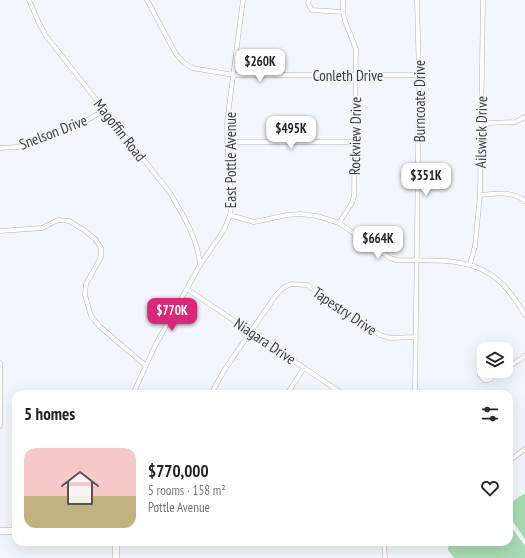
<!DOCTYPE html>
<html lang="en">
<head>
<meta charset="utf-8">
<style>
  body { margin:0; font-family:"PT Sans Narrow",sans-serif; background:#f6f6f6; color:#222; height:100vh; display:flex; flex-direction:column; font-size:15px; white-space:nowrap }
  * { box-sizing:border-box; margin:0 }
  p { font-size:13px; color:#767676 }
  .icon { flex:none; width:22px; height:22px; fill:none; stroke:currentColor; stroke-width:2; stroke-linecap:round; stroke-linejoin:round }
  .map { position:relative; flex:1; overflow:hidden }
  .panel { position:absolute; left:12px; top:390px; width:501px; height:156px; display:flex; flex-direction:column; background:#fff; border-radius:12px; box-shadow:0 4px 16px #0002 }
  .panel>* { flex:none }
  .fabs { position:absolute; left:477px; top:342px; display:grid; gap:8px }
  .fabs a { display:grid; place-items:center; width:36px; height:36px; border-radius:8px; background:#fff; box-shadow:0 4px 16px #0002; font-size:20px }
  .price { position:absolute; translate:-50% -34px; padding:0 9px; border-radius:8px; background:#fff; color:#222; font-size:13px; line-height:26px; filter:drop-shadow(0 1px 2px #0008) }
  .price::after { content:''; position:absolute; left:50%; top:24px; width:12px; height:9px; margin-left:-6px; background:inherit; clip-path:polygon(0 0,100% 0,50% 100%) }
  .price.current { background:#db2777; color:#fff }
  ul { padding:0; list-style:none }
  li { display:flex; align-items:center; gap:12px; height:100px; padding:0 12px }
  li span { display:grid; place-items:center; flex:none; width:112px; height:80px; border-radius:12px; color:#555 }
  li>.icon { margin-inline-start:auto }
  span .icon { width:48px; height:48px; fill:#fffc; stroke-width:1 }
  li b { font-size:17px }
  h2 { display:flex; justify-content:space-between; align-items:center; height:48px; padding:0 12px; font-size:17px }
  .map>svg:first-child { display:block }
</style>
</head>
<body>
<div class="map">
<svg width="525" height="558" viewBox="0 0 525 558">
  <rect width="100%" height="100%" fill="#f1f7fd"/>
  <path fill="#a6dcb3" d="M525 493V539L509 516V504Z
    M509 524 525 546V558H454L448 550 449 542H509Z"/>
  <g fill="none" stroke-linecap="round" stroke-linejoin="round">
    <g stroke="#acb3bb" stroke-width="5">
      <path id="street" d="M29 0 39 23 46 36 170 193C183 215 198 239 200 265
        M147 0 176 54 183 62 192 68 234 75H419
        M309 0 308 3 312 10 343 12
        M482 123 515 122 525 117
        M227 142H355
        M0 148 18 147 28 144 89 119 105 110
        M480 195C495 193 513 191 525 201
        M230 215 254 222 287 215 300 214 317 216 339 223 390 258 397 260C441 261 482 255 511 294 516 301 521 308 525 315
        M339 223 352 203 354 196 356 49 345 21 343 12V0
        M0 231 42 228 58 220 69 221 84 230 95 239 101 248V257L86 284 85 295 91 316 99 326 145 365
        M470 264 475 246 480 195 483 0
        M187 289 343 394
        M0 363V426
        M484 368 481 371 480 375 484 380H489L492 378 493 371
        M506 369 525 356
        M494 374 503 371
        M133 394 155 346 200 265 224 230 230 215 232 200 228 160 227 122 243 0
        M211 394 225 369 276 295 283 288 291 284 307 285 380 335 390 338 416 337
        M287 394 304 368
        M415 394 419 75 417 0
        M509 461 525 449
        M384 542 385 558"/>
    </g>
    <g stroke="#acb3bb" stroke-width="7">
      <path id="secondary" d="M0 531H16
        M116 558V542"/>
    </g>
    <use href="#street" stroke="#fff" stroke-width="4"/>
    <use href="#secondary" stroke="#fff" stroke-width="6"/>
  </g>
  <g text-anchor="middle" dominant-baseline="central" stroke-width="3" stroke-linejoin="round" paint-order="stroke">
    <g font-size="15" fill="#383b3e" stroke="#f1f7fd">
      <text x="348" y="75">Conleth Drive</text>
      <text transform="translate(419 101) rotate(-90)">Burncoate Drive</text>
      <text transform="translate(120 130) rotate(52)">Magoffin Road</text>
      <text transform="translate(53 132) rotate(-21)">Snelson Drive</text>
      <text transform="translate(481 132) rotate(-89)">Ailswick Drive</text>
      <text transform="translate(355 136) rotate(-89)">Rockview Drive</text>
      <text transform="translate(230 160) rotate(-90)">East Pottle Avenue</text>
      <text transform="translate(345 311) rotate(34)">Tapestry Drive</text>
      <text transform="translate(265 341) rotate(34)">Niagara Drive</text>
    </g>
  </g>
</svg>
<div class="fabs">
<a><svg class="icon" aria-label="layers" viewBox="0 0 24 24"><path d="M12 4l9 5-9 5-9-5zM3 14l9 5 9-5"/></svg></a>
</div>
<b class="price" style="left:260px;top:83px">$260K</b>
<b class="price" style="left:291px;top:150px">$495K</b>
<b class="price" style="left:426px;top:197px">$351K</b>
<b class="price" style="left:378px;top:260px">$664K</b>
<b class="price current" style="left:172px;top:332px">$770K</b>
<section class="panel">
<h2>5 homes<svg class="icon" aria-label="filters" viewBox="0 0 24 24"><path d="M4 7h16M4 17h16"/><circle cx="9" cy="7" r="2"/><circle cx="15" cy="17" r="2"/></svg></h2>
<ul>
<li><span style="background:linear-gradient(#f6c9c9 60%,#c2b280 0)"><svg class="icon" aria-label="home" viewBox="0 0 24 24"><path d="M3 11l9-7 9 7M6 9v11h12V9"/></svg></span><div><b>$770,000</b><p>5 rooms · 158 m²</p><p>Pottle Avenue</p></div><svg class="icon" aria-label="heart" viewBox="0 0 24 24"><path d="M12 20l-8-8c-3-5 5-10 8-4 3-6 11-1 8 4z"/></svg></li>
</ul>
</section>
</div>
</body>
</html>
